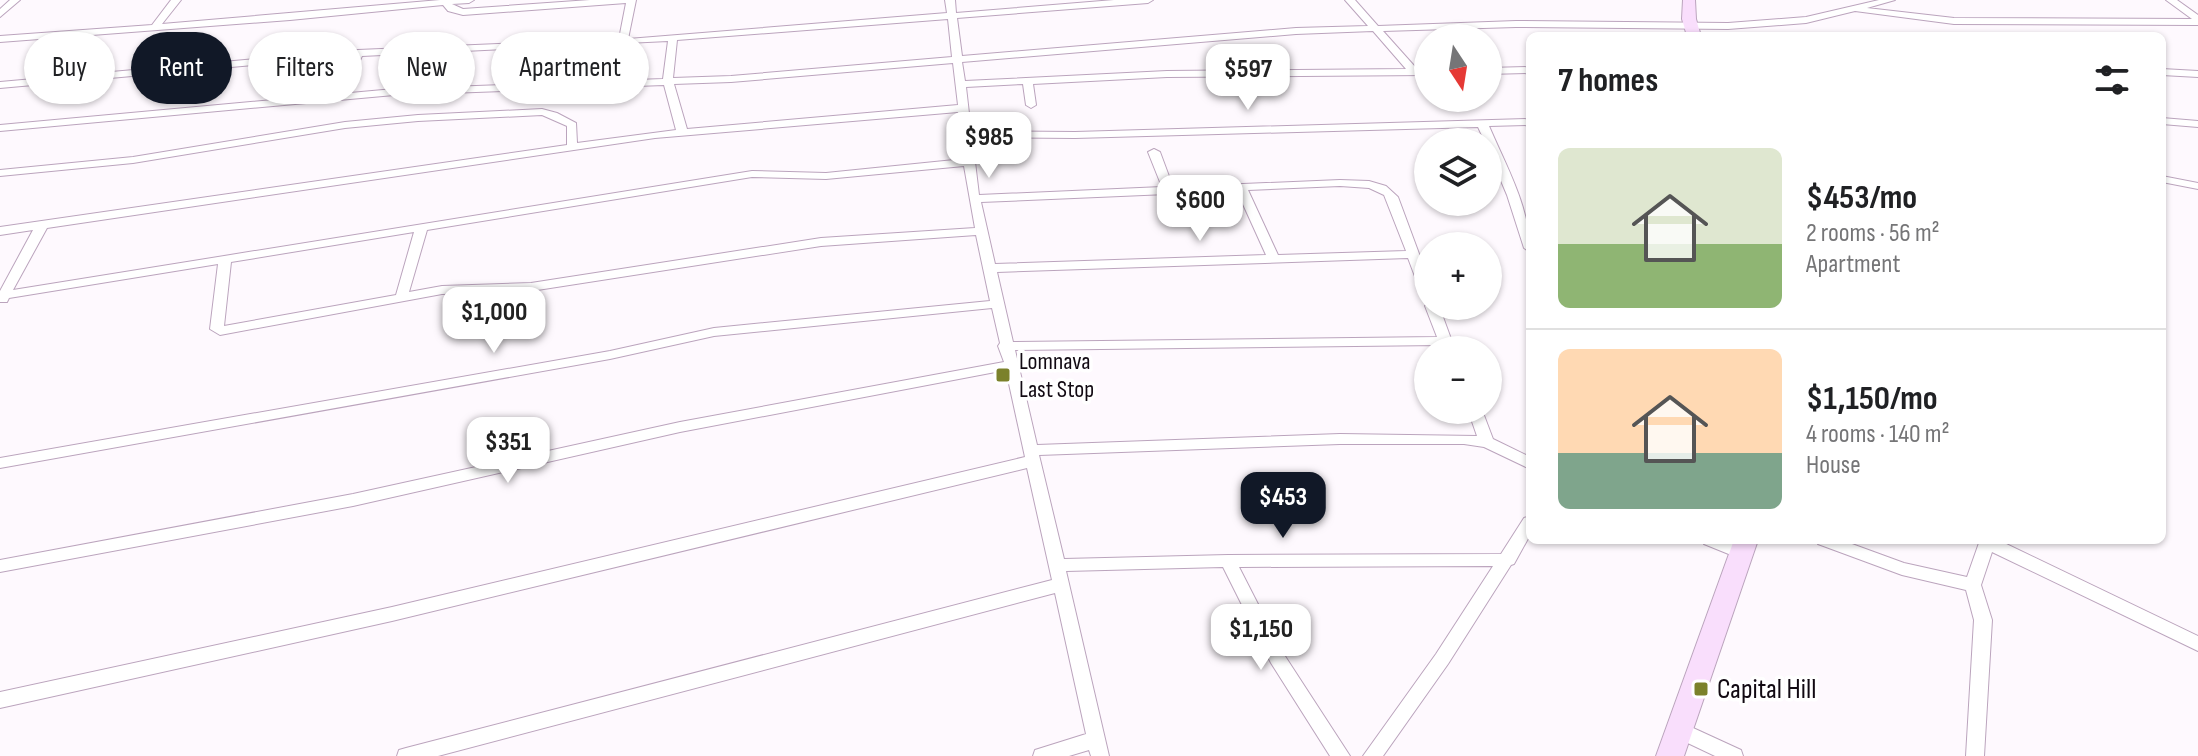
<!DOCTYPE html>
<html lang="en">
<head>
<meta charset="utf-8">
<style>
  body { margin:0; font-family:"Sofia Sans Condensed",sans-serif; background:#f2f2f2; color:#202124; height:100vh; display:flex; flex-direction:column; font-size:30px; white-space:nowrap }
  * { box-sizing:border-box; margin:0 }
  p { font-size:26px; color:#757577 }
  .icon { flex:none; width:44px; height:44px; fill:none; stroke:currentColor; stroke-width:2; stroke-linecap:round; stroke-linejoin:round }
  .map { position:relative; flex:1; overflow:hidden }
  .side { position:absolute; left:1526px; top:32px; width:640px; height:512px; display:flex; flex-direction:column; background:#fff; border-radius:12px; box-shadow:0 2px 6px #0004 }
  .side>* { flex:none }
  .hud { position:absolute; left:24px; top:32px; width:760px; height:72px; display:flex; gap:16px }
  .needle { width:52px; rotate:168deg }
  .fabs { position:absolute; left:1414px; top:24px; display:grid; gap:16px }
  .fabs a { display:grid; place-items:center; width:88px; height:88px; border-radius:50%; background:#fff; box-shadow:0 2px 6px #0004; font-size:40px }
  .price { position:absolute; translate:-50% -68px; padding:0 18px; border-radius:16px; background:#fff; color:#222; font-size:26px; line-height:52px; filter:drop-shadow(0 2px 4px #0008) }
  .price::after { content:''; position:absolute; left:50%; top:48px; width:24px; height:18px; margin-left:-12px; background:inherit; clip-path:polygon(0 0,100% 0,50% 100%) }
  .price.current { background:#111827; color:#fff }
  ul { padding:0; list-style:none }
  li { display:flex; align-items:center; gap:24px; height:200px; padding:0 32px }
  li+li { border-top:2px solid #e0e0e0 }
  li span { display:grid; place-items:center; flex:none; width:224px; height:160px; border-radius:12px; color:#555 }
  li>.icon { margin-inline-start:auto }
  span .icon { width:96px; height:96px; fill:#fffc; stroke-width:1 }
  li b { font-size:34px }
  h2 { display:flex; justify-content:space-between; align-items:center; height:96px; padding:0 32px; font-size:34px }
  .chip { padding:0 28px; border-radius:36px; background:#fff; box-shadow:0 2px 6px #0004; font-size:28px; line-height:72px }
  .chip.current { background:#111827; color:#fff }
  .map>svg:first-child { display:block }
</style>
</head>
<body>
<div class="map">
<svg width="2198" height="756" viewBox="0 0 2198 756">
  <rect width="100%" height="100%" fill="#fef9fe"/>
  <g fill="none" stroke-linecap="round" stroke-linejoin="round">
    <g stroke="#bba4bd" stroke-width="2">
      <path id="street" d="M10 0H20L0 17V9Z
        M171 0H181L162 24 440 0H474L469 3 452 4 463 9 590 0H636L628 39 947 13 945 0H955L956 13 1114 0H1153L1148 3 957 18 962 56 1296 28 1368 26 1345 0H1355L1378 26 1516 21 1728 23 1806 17 1879 0H1895L1867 8 1954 18 2192 19 2166 0H2177L2198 15V25L1954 24 1855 11 1806 23 1728 29 1516 27 1383 31 1417 69H1428V75L1167 77 1033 84 1036 105 1031 108 1026 105 1023 84 966 87 971 131 1075 132 1530 119V125L1489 126C1506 166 1530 207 1530 252L1524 248 1507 195 1488 150V142H1485L1478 127 1075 138 972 137 979 195 1162 187 1148 152 1154 149 1160 152 1173 187 1340 180 1369 181 1386 186 1398 197 1428 278V299L1422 295 1408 258 997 272 1013 342 1437 337 1425 306 1428 303V306H1439L1454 347 1452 350H1442L1440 345 1015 350 1037 445 1340 434 1477 436 1468 410H1482L1493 439 1530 457V469L1484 447 1464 444H1340L1039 455 1064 559 1228 555 1501 554 1524 518 1530 516V535L1514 564 1511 565 1448 664 1383 756H1363L1436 654 1493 566 1239 567 1283 653 1350 756H1330L1271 663 1223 567 1066 571 1109 756H1091L1089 750 1069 756H1033L1035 750 1086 734 1055 593 438 756H397L399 750 406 748 1052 580 1027 468 392 621 0 708V692L392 607 1025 457 1006 370 680 432 353 506 0 572V560L353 494 680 422 1004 362 998 346 1000 343 992 308 714 336 610 359 0 468V458L610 351 714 328 990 301 976 235 821 246 531 291 442 294 220 335 210 329 218 264 9 298 7 302H0V291L33 230 0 235V227L567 145V126L542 115 418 121 345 128 133 163 0 176V170L133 157 345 122 418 115 542 109 557 113 576 123 577 143 676 130 664 85 394 95 0 131V125L394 89 663 79 668 41 362 56 354 73 349 76 344 73 352 56 0 88V82L358 50 619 39 626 3 463 15 448 11 443 5 290 20 0 42V36L152 25ZM948 19 952 57 731 76 673 78 677 40ZM1373 31 1406 69 1167 71 965 81 962 62 1296 34ZM953 63 958 105 687 129 674 84 731 82ZM958 112 964 159 826 173 752 171 13 290 47 228 655 138ZM964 166 975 228 821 238 531 283 442 286 409 292 427 230 752 177 826 179ZM1340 186 1369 188 1384 195 1406 251 1278 255 1248 190ZM1237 191 1266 255 995 264 981 202ZM414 232 396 295 224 326 231 262Z
        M1530 67V73L1488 74V68Z
        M2162 69 2198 71V77L2162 75Z
        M2162 118 2198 121V127L2162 124Z
        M2162 176 2198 183V189L2162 182Z
        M1702 540C1719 540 1737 539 1749 553L1747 557 1741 559 1704 544Z
        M1816 540H1841L1904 563 1967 577 1980 540H1998L2198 636V651L1992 552 1981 585 1992 620 1984 756H1966L1974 620 1966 590 1902 575 1818 544Z
        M1680 722 1741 750 1743 756H1715L1673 736 1671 730 1673 724Z"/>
    </g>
    <g stroke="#bba4bd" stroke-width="2">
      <path id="secondary" d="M1683 0H1695L1696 19 1701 36H1687L1682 19Z
        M1734 540H1758L1684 756H1656Z"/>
    </g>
    <use href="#street" fill="#fff" fill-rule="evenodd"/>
    <use href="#secondary" fill="#f9defc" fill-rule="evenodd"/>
  </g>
  <g fill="#7b812b" stroke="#fff" stroke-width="3">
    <rect x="995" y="367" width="16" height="16" rx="4"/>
    <rect x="1693" y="681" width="16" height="16" rx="4"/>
  </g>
  <g text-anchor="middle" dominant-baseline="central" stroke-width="7" stroke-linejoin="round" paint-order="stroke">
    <g font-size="24" fill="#110912" stroke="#fff" text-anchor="start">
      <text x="1019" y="361">Lomnava<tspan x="1019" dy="28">Last Stop</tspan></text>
    </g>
    <g font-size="28" fill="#110912" stroke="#fff" text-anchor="start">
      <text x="1717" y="689">Capital Hill</text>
    </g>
  </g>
</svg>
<div class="fabs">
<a><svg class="needle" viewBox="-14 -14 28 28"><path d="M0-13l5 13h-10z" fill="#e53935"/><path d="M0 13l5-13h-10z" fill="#757577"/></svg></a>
<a><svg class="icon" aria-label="layers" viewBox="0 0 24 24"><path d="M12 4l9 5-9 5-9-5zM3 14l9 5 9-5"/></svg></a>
<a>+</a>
<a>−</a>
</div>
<b class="price" style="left:1248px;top:112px">$597</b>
<b class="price" style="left:989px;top:180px">$985</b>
<b class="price" style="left:1200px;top:243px">$600</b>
<b class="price" style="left:494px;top:355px">$1,000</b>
<b class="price" style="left:508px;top:485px">$351</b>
<b class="price current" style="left:1283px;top:540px">$453</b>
<b class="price" style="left:1261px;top:672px">$1,150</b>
<div class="hud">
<a class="chip">Buy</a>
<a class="chip current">Rent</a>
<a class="chip">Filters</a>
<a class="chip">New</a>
<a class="chip">Apartment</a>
</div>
<section class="side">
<h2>7 homes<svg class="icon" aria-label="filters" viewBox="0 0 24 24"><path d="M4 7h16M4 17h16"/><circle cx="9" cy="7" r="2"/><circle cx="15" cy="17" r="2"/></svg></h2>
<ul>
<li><span style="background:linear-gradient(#dfe7d0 60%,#8fb573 0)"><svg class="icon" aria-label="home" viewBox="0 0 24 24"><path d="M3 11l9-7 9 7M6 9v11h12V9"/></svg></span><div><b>$453/mo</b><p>2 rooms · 56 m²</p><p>Apartment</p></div></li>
<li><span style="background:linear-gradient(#ffd9b3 65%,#7fa58c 0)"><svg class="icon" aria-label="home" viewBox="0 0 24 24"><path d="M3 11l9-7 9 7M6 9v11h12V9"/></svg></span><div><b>$1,150/mo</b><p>4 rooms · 140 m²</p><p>House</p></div></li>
</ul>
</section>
</div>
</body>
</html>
